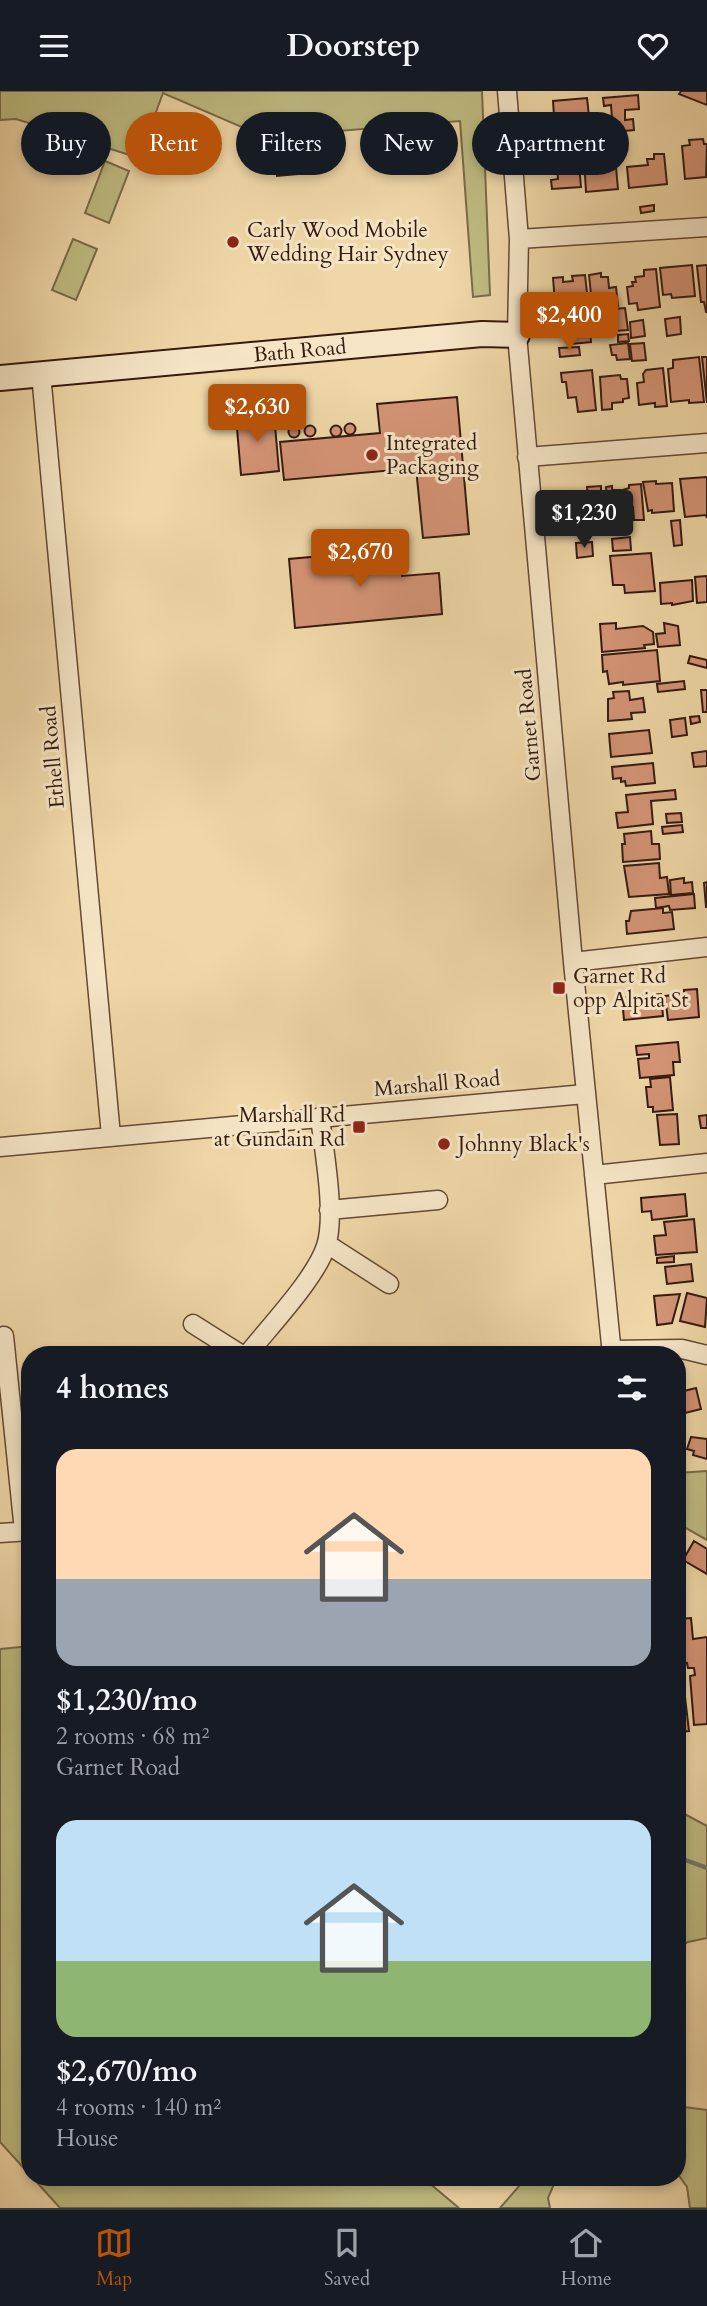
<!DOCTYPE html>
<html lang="en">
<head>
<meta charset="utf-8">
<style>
  body { margin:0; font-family:Cardo,serif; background:#242831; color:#f1f3f6; height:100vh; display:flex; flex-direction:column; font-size:26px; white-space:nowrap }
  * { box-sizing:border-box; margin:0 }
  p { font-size:23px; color:#9ea1a6 }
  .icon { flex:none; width:38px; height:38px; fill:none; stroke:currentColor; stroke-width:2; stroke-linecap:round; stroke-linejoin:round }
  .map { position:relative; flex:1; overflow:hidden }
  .details { position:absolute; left:21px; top:1255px; width:665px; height:840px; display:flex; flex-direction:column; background:#171b24; border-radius:28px; box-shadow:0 4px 10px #0003 }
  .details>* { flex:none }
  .guide { position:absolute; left:21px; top:21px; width:665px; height:63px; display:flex; gap:14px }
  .price { position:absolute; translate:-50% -60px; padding:0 16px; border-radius:7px; background:#b45309; color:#fff; font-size:23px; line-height:46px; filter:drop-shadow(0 2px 4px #0008) }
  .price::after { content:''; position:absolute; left:50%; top:42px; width:21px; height:16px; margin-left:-10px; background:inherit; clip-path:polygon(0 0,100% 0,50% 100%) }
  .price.on { background:#222; color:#fff }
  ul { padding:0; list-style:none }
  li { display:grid; align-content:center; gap:14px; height:371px; padding:0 35px }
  li span { display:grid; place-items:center; height:217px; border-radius:21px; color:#555 }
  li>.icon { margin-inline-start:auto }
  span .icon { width:126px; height:126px; fill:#fffc; stroke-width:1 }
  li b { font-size:30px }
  h2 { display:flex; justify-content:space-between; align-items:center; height:84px; padding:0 35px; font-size:30px }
  .pill { padding:0 24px; border-radius:32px; background:#171b24; box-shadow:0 4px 10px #0003; font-size:24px; line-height:63px }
  .pill.on { background:#b45309; color:#fff }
  header { display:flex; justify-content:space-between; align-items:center; height:91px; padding:0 35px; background:#171b24; font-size:32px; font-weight:700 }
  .menu { display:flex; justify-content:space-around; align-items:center; height:98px; border-top:2px solid #363941; background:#171b24; font-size:19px; color:#9ea1a6 }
  .menu a { display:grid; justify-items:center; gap:4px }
  .menu .on { color:#b45309 }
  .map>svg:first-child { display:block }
</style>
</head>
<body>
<header><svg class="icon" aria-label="menu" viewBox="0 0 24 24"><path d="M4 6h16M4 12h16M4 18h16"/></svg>Doorstep<svg class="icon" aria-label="heart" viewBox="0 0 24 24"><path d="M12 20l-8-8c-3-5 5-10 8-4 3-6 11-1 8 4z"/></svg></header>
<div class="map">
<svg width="707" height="2117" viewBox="0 0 707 2117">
  <rect width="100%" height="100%" fill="#efd7a7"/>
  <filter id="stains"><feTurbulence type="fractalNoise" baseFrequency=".00286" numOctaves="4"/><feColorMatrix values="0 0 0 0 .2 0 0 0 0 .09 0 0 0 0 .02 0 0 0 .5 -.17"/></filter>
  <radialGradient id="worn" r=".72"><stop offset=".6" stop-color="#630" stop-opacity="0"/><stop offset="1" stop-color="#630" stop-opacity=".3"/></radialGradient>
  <path fill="#bfbd83" stroke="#7a6c49" stroke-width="2" d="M0 0H482L490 204 473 206 460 30 265 46 163 2 139 67 16 28 0 29Z
    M105 70 129 80 109 132 85 122Z
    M73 148 97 158 76 209 52 199Z
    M707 1380V1449L677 1432V1382Z
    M30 1555V2084L0 2051V1558Z
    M677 1719 707 1735V1847L688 1851 677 1858Z
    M677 2015 707 2019V2117H690L687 2096 677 2082Z
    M32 2086H422L459 2117H60Z
    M527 2086H557L548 2107 550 2117H500Z"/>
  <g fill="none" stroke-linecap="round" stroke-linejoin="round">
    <path stroke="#727a68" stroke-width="4.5" d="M677 1766 707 1777"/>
  </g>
  <path fill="#d49476" stroke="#351a0f" stroke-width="2" d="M681 0H707V14L679 3Z
    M638 4 639 18 625 19V29L633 28 634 39 613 41 611 14 604 15 603 7Z
    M587 7 590 34 558 36 557 24 554 25 553 10Z
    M564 42V52L553 53 552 43Z
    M315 47 319 81 277 85 273 51Z
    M703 48 704 53H707L706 86 685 88 682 55 690 54 689 49Z
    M577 52 581 96 552 98 551 89 558 88 556 66 549 67 548 55Z
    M654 63H664L667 93 629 97 627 76 648 74 647 68H654Z
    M611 64 612 76H616L618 98 586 101 584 67Z
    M654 114V120L641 122 640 116Z
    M692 174 695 205 672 207 671 203 663 204 660 177Z
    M707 174V221H706L704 211H701L697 175Z
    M656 178 660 216 638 219 637 212 629 213 627 196 633 195 632 191H636L635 186 644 185V179Z
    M601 182V186H608L609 197 616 196 618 215 604 217 605 221 593 222 589 184Z
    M585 184 589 219 556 223 553 187 563 186V191L573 190 572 185Z
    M625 217 628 239 615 240 613 218Z
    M680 226 681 243 667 245 665 228Z
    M643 229 645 245 631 247 630 231Z
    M590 240 591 251 571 253 569 242Z
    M628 243 629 250 618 251V244Z
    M628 252 630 268 617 269 616 264H612L610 254Z
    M644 252 646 269 632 270 630 253Z
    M579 256 580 264 560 266 559 257Z
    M699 266 704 311 689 312V309L671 311 668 278 673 277V269Z
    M702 266H707V312Z
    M663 277 667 315 655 316V312L639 314 637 292 644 291 643 283 646 279Z
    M592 279 596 319 578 321 576 306 568 307 566 291H562L561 282Z
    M620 284 621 288H627L629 307 623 308V311L612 312V318L602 319 600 286Z
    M457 306 469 443 423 447 416 377 284 389 280 351 380 342 377 313Z
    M274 323 279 380 241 384 236 326Z
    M344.5 338a5.5 5.5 0 1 1 11 0a5.5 5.5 0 1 1-11 0Z
    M330.5 340a5.5 5.5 0 1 1 11 0a5.5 5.5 0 1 1-11 0Z
    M304.5 340a5.5 5.5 0 1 1 11 0a5.5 5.5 0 1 1-11 0Z
    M288.5 341a5.5 5.5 0 1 1 11 0a5.5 5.5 0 1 1-11 0Z
    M707 386V427L706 424 685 426 680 388Z
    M656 390V393L672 392 674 420 652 422V419L648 420 643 391Z
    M641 393 644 429H634L633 416 624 417 625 427H614L613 415H608L606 396 612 395V399H623L629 397V394Z
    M601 395V405L605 404 608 439H598L597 433H575L574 420 577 419V412L588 411 587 396Z
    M680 429 682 454 674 455 671 430Z
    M630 446 631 459 613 460 612 448Z
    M592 451 593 465 577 467 576 452Z
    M400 458 402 485 439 482 442 523 295 537 289 468Z
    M651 462 655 500 625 502 624 494H613L610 465Z
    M707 485V511L697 512 695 486Z
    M692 489 693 510 672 514V512L661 513 660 492Z
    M616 532V538L643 535 653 541 654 553 644 554 645 557 602 561 600 533Z
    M664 532 678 535 680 554 658 556 656 543 665 542Z
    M657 559 660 590 623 594V591L609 593 607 580 603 581 602 564Z
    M690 565 707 569V577L688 572Z
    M684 590 685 598 658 601 657 593Z
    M701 599H707V621H703Z
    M629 600 630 609 643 607 645 621 631 622 632 628 608 630V608L614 607 613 601Z
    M699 625 700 631 691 633 690 626Z
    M685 627 687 644 672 646 670 629Z
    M649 639 652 662 611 666 609 643Z
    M707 660V675L694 676 692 662Z
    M653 672 655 692 626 695 625 690 621 691V687L613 688 612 676Z
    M675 699 676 708 651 710 653 733 618 737 616 722 628 721 626 704Z
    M681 722 682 731 667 732 666 723Z
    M682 734 683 741 663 743 662 736Z
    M651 740 652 753H659L660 768 623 771 622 753H625L624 743Z
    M659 772 660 787 667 786 669 803 629 806 624 775Z
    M684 787V792L692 791 693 802 671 804 670 789Z
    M707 791V816H706L704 792Z
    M694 803 695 817 670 819 669 815 656 817 655 807Z
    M663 817V822L672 821 674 838 627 843 626 830H629L631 820Z
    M697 898 699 926 668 929 665 905 684 903V899Z
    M661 903 663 925 624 929 622 907Z
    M678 951 680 971H673L674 984 640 987 638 968 649 967V963L637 964 636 955Z
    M670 986 673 1019 653 1021V1016H648L646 996H651L650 988Z
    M677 1023 679 1053 660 1054 657 1024Z
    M707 1024V1037H701L699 1025Z
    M685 1103 687 1125 652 1129 651 1120 642 1121 641 1107Z
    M694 1128 697 1161 656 1164 654 1145 666 1144 664 1131Z
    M674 1165V1171L657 1172V1167Z
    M691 1173 693 1190 667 1193 665 1176Z
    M687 1202 707 1207 705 1236 680 1230Z
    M680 1203 672 1232 657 1234 654 1205Z
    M677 1290 680 1301 696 1297 701 1318 677 1324Z
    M691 1346 707 1348V1368L693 1364 694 1360 687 1358Z
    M694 1450 707 1458V1483L683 1469Z
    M691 1527 693 1548 707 1546V1633L694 1634 690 1585 695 1584 694 1577H688L687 1572 681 1573V1579L677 1580V1546H681L679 1528Z
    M685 1606 689 1640 677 1641V1607Z"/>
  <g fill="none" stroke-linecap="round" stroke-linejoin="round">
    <g stroke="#644935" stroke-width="21">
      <path id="street" d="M507 0 519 148 517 244 573 871 612 1264
        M519 148 707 136
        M41 283 111 1045
        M527 366 707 352
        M573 871 707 856
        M0 1056 585 1003
        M594 1084 707 1072
        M329 1119 438 1109
        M327 1153 389 1193
        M193 1233 242 1264
        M4 1245 24 1440
        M612 1259 682 1258 707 1264
        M247 1264C269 1236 316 1187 326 1155 336 1124 324 1060 320 1026
        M0 1442 30 1440"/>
    </g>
    <g stroke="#351a0f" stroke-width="28">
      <g id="secondary">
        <path id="s1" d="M0 287 482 243 517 244"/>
      </g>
    </g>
    <use href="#street" stroke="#f5e5c6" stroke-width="18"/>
    <use href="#secondary" stroke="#f5e5c6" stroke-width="24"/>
  </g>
  <g fill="#8f2418" stroke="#f5e5c6" stroke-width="2.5">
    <circle cx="233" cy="151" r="7"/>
    <circle cx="372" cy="364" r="7"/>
    <rect x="552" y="890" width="14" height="14" rx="3.5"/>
    <rect x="352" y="1029" width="14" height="14" rx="3.5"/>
    <circle cx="444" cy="1053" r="7"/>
  </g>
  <g text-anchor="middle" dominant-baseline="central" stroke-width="6" stroke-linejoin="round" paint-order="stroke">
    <g font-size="21" fill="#351a0f" stroke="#f5e5c6" text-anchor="start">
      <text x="247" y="139">Carly Wood Mobile<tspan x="247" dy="24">Wedding Hair Sydney</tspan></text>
      <text x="386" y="352">Integrated<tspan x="386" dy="24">Packaging</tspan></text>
      <text x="573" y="885">Garnet Rd<tspan x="573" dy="24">opp Alpita St</tspan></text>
      <text x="345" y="1024" text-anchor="end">Marshall Rd<tspan x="345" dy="24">at Gundain Rd</tspan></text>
      <text x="458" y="1053">Johnny Black's</text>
    </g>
    <g font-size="21" fill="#351a0f" stroke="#f5e5c6">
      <text stroke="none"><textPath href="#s1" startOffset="301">Bath Road</textPath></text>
      <text transform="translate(529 634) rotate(-95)">Garnet Road</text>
      <text transform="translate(53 666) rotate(-95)">Ethell Road</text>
      <text transform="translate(437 993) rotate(-5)">Marshall Road</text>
    </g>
  </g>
  <rect width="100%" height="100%" filter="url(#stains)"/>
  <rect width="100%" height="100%" fill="url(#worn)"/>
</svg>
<b class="price" style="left:569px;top:261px">$2,400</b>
<b class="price" style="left:257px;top:353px">$2,630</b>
<b class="price on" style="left:584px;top:459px">$1,230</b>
<b class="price" style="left:360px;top:498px">$2,670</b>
<div class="guide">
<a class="pill">Buy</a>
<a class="pill on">Rent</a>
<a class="pill">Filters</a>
<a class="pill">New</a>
<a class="pill">Apartment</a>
</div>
<section class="details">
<h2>4 homes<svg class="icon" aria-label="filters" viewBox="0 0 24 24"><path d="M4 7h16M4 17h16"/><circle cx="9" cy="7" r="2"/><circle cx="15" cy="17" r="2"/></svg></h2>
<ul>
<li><span style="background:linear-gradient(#ffd9b3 60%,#9aa5b1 0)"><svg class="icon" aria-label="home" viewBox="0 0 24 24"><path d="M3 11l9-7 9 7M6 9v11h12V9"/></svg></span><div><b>$1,230/mo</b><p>2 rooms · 68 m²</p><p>Garnet Road</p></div></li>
<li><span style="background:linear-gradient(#bfe0f5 65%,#8fb573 0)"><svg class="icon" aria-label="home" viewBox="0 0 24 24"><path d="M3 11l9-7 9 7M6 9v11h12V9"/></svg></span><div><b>$2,670/mo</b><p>4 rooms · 140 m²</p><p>House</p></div></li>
</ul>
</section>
</div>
<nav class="menu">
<a class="on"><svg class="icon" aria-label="map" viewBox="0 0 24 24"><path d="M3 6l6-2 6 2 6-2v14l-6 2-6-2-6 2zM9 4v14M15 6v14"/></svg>Map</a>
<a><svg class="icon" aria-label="saved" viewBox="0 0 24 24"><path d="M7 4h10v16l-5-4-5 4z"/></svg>Saved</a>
<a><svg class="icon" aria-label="home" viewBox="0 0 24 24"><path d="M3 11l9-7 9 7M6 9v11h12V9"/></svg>Home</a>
</nav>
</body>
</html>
